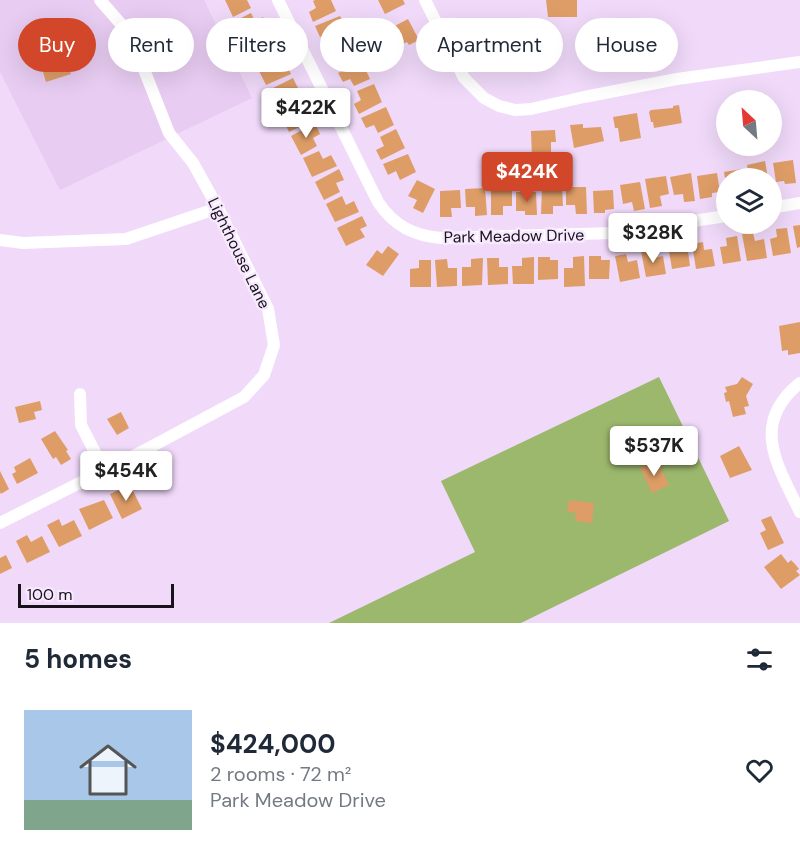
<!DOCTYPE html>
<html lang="en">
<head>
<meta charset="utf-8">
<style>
  body { margin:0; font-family:"DM Sans",sans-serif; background:#f6f6f7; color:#1f2937; height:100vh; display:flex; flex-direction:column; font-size:22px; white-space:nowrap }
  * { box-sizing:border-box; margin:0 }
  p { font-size:20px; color:#747a83 }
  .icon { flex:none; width:33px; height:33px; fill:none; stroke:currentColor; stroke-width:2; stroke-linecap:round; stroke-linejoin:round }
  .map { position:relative; height:623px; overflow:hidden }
  .details { display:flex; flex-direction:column; background:#fff; flex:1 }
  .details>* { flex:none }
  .hud { position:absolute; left:18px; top:18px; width:765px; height:54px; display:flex; gap:12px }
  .needle { width:39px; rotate:334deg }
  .controls { position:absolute; left:716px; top:90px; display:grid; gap:12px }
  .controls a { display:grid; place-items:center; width:66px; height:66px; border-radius:50%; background:#fff; box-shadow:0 6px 24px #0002; font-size:30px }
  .scale { position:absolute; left:18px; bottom:15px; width:156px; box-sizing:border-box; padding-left:6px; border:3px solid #19111c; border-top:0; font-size:16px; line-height:21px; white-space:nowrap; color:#19111c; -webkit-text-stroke:4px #f8eafe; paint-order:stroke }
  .price { position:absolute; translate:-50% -51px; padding:0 14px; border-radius:6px; background:#fff; color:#222; font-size:20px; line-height:39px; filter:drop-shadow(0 2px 3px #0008) }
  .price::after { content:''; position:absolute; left:50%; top:36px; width:18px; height:14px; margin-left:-9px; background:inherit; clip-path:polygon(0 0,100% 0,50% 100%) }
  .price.current { background:#d2472a; color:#fff }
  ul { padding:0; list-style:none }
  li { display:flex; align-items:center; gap:18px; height:150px; padding:0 24px }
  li+li { border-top:2px solid #e0e1e3 }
  li span { display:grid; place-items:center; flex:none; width:168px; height:120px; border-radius:0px; color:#555 }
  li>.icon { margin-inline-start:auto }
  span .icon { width:72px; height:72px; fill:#fffc; stroke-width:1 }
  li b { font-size:26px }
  h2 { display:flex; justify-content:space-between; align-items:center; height:72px; padding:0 24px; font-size:26px }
  .chip { padding:0 21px; border-radius:27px; background:#fff; box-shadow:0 6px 24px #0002; font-size:21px; line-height:54px }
  .chip.current { background:#d2472a; color:#fff }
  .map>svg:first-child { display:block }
</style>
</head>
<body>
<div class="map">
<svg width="800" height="623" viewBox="0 0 800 623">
  <rect width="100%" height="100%" fill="#f0d9f9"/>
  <path fill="#e8ccf2" d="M0 0H204L252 98 60 190 0 72Z"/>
  <path fill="#9cb86d" d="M659 377 729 521 521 623H329L475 552 441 481Z"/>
  <path fill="#de9d67" d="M225 0H247L251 8 233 17Z
    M315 0H331L336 11 313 22 309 12 316 8 313 1Z
    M378 0H403L405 4 385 14Z
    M546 0H577V17H548Z
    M251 13 255 21 263 17 268 28 244 39 235 21Z
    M340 16 349 34 332 42 328 33 320 37 315 26Z
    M408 19 419 40 409 45 407 42 394 48 385 31Z
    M270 32 275 42 268 46 272 55 255 63 247 45Z
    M351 38 359 56 336 68 331 58 339 54 334 46Z
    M53 40 54 45 58 44 62 58 65 57 71 74 46 82 41 65 44 62 32 66 29 53 40 50 44 48 43 43Z
    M274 59 278 67 286 64 291 74 266 85 257 67Z
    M362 62 370 79 354 86 350 79 343 82 338 73Z
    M293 78 298 88 292 91 296 100 278 109 269 90Z
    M374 84 382 102 359 114 354 104 361 100 357 91Z
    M298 104 302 113 309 110 314 120 289 132 280 113Z
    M679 105 682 123 654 128 653 122H651L649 112 651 110 673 108V106Z
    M386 107 394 125 378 133 374 125 366 128 361 118Z
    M637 113 641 138 620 142 618 128H615L613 117Z
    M315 123 320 134 313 138 317 146 301 155 291 136Z
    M583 124V128L601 127 604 141 574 148 570 125Z
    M396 129 405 148 381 160 376 150 384 146 380 137Z
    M555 130 556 142H551V158L532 159 531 131Z
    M319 151 323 159 331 155 337 166 312 177 303 158Z
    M408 154 416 172 400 180 396 171 388 175 383 164Z
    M793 160 796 183 785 184 784 181 776 182 773 163Z
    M765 161 768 178H749L747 165Z
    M339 169 344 180 336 183 340 192 324 200 315 182Z
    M742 169 744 178H725L724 172Z
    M691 173 695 201 684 202 683 194 674 195 670 177Z
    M717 173 720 192 712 193V197L700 199 697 176Z
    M666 176 669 194 660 196 662 206 650 208 645 179Z
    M417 180 435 189 423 213 413 208 417 200 408 196Z
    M640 182 645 209 634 211 632 202 623 204 620 185Z
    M562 187 563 206H553V214H541L542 188Z
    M566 187H586L587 214H576L575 205H566Z
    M485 188 487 215 475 216V207H466L465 189Z
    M512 188V206H503V215H491V189Z
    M460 190 461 208H451L452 217H440V191Z
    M613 190 614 209 605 210V213H594L593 191Z
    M516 192H536L537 215H525V211H516Z
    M342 196 346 205 354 201 359 212 335 222 326 204Z
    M362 216 367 226 360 229 365 237 346 246 337 228Z
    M800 225V247L797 248 793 226Z
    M787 228 791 253 773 256 770 239 777 237 776 229Z
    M753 233 755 241 764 239 767 258 747 261 742 234Z
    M737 236 741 261 723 264 720 247 727 246 726 238Z
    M703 242 704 250 712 249 715 266 696 269 692 244Z
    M687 244 690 266 672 269 669 251 676 250V246Z
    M388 246 399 254 383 276 366 265 377 250 382 254Z
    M652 249 654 258 663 256 666 274 646 277 641 251Z
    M626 254 628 262 637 260 640 278 620 282 615 256Z
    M584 256 585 286 564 287V268H573V257Z
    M589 256H601V260H610L609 279H589Z
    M534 257V284H513L512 266H522V258Z
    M538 257H550V260H558V279L538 280Z
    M483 258 482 285 462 286V267H471V259Z
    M487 258H499V267H508V284L488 285Z
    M447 259 448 268H457V286L437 287 435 260Z
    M419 260H431V287H410V269L419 268Z
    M800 322V353L788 355V350L782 351 779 326Z
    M742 377 753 384 746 396 749 406 744 407 746 414 733 417 729 401 726 402 724 393 727 392 725 387 737 384Z
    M40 401 42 410 34 412 36 419 19 423 15 407Z
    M121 412 129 428 117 435 107 419Z
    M55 431 68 450 66 451 71 459 61 465 56 457 53 459 41 439Z
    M739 446 752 470 730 478 720 456Z
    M30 458 38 473 17 484 12 474 16 472 14 467Z
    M657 460 669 485 652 493 640 468Z
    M0 471 9 489 1 494 0 492Z
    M130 485 142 509 122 519 110 494Z
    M104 500 113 518 89 530 79 509Z
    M569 500 594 503 592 523 575 521 576 513 567 512Z
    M771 516 784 543 768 550 760 533 766 530 761 520Z
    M59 519 62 526 74 520 82 536 59 547 47 525Z
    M27 535 31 542 42 536 50 552 27 563 16 541Z
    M781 554 788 563 791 560 795 564 799 569 796 571 800 575 781 589 764 567Z
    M6 555 12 568 0 574V558Z"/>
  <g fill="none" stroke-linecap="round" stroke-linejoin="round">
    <path stroke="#fff" stroke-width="12" d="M278 0 378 202C394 226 414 236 442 238L614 233 726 216
      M425 0 464 78 484 98 499 106 515 110 531 109 584 97 677 79 800 62
      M771 208 800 203
      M0 240 23 243 126 239 218 208
      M800 383C749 424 778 466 800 512
      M80 394 81 425 104 470
      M0 523 145 450 244 397 264 375 274 345 268 309 218 208 193 163 169 133 134 44 127 31 100 0"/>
  </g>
  <g text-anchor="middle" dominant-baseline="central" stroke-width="5" stroke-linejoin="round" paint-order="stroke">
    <g font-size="16" fill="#19111c" stroke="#f8eafe">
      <text transform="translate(514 236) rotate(-1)">Park Meadow Drive</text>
      <text transform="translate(239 253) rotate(64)">Lighthouse Lane</text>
    </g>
  </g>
</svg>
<div class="controls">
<a><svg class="needle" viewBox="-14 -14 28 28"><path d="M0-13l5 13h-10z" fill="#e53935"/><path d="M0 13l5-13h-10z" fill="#747a83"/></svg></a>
<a><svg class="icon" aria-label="layers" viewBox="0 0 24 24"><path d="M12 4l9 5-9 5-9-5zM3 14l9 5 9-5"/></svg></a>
</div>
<div class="scale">100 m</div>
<b class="price" style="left:306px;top:139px">$422K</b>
<b class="price current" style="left:527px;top:203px">$424K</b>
<b class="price" style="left:653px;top:264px">$328K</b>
<b class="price" style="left:654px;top:477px">$537K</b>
<b class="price" style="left:126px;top:502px">$454K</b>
<div class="hud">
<a class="chip current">Buy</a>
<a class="chip">Rent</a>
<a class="chip">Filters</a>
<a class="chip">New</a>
<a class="chip">Apartment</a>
<a class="chip">House</a>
</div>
</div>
<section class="details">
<h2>5 homes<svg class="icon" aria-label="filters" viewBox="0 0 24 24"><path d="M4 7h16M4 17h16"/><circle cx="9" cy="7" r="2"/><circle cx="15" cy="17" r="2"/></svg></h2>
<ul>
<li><span style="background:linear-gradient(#a9c7e8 75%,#7fa58c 0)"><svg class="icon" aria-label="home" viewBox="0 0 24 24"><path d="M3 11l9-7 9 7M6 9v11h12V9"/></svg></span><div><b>$424,000</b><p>2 rooms · 72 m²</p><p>Park Meadow Drive</p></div><svg class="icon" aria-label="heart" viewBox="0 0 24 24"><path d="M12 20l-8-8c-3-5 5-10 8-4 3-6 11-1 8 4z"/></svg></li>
</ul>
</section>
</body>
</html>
